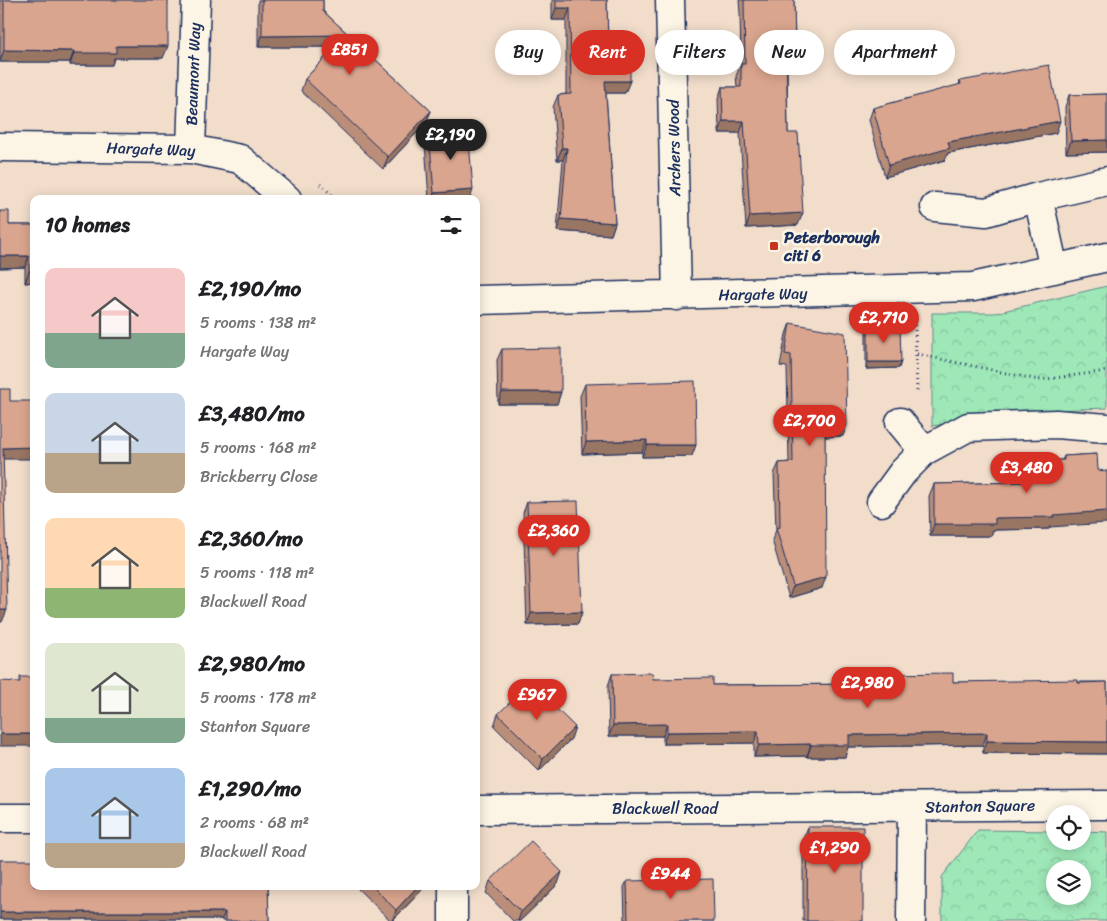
<!DOCTYPE html>
<html lang="en">
<head>
<meta charset="utf-8">
<style>
  body { margin:0; font-family:Sriracha,sans-serif; background:#f6f6f6; color:#202124; height:100vh; display:flex; flex-direction:column; font-size:19px; white-space:nowrap }
  * { box-sizing:border-box; margin:0 }
  p { font-size:16px; color:#757577 }
  .icon { flex:none; width:28px; height:28px; fill:none; stroke:currentColor; stroke-width:2; stroke-linecap:round; stroke-linejoin:round }
  .map { position:relative; flex:1; overflow:hidden }
  .drawer { position:absolute; left:30px; top:195px; width:450px; height:695px; display:flex; flex-direction:column; background:#fff; border-radius:10px; box-shadow:0 2px 12px #0003 }
  .drawer>* { flex:none }
  .guide { position:absolute; left:495px; top:30px; width:475px; height:45px; display:flex; gap:10px }
  .fabs { position:absolute; left:1046px; top:805px; display:grid; gap:10px }
  .fabs a { display:grid; place-items:center; width:45px; height:45px; border-radius:50%; background:#fff; box-shadow:0 2px 12px #0003; font-size:25px }
  .price { position:absolute; translate:-50% -42px; padding:0 11px; border-radius:18px; background:#d93025; color:#fff; font-size:16px; line-height:32px; filter:drop-shadow(0 1px 2px #0008) }
  .price::after { content:''; position:absolute; left:50%; top:30px; width:15px; height:11px; margin-left:-8px; background:inherit; clip-path:polygon(0 0,100% 0,50% 100%) }
  .price.selected { background:#222; color:#fff }
  ul { padding:0; list-style:none }
  li { display:flex; align-items:center; gap:15px; height:125px; padding:0 15px }
  li span { display:grid; place-items:center; flex:none; width:140px; height:100px; border-radius:10px; color:#555 }
  li>.icon { margin-inline-start:auto }
  span .icon { width:60px; height:60px; fill:#fffc; stroke-width:1 }
  li b { font-size:21px }
  h2 { display:flex; justify-content:space-between; align-items:center; height:60px; padding:0 15px; font-size:21px }
  .chip { padding:0 18px; border-radius:22px; background:#fff; box-shadow:0 2px 12px #0003; font-size:18px; line-height:45px }
  .chip.selected { background:#d93025; color:#fff }
  .map>svg:first-child { display:block }
</style>
</head>
<body>
<div class="map">
<svg width="1107" height="921" viewBox="0 0 1107 921">
  <defs>
    <pattern id="forest-crowns" width="20" height="18" patternUnits="userSpaceOnUse" patternTransform="scale(1.25)"><rect width="20" height="18" fill="#9ee7b7"/><path d="M2 6a3 3 0 1 1 6 0M12 15a3 3 0 1 1 6 0" fill="none" stroke="#88c6a0"/></pattern>
  </defs>
  <rect width="100%" height="100%" fill="#f2ddcb"/>
  <filter id="ink" filterUnits="userSpaceOnUse"><feTurbulence type="fractalNoise" baseFrequency=".02" numOctaves="2"/><feDisplacementMap in="SourceGraphic" scale="10" xChannelSelector="R" yChannelSelector="G"/><feConvolveMatrix kernelMatrix="1 2 1 2 8 2 1 2 1" color-interpolation-filters="sRGB"/></filter>
  <g filter="url(#ink)">
    <path fill="url(#forest-crowns)" stroke="#5c8b8a" fill-rule="evenodd" d="M1107 286V408L1024 411 932 426V313H995Z
      M978 830 1055 831V841H1082L1083 831 1107 832V921H942V877ZM1055 869H1082V896H1055Z"/>
    <g fill="none" stroke-linecap="round" stroke-linejoin="round">
      <g stroke="#1b2f5e" stroke-width="31">
        <path id="minor" d="M670 0 677 296
          M0 147 191 149 240 159 287 199
          M191 149 196 0
          M1038 197 1054 269
          M935 207 986 212 1038 197 1107 181
          M476 300 973 287 1107 257
          M900 422 924 451
          M881 502 903 472 924 451 968 427 1056 424 1107 428
          M476 810 1107 805
          M0 818H34
          M453 921V886
          M911 921 912 807"/>
      </g>
      <path stroke="#1b2f5e" stroke-width="3" stroke-dasharray="1 4" stroke-linecap="butt" d="M320 184 336 199
        M915 325 917 391
        M917 354 1039 380 1107 371"/>
      <use href="#minor" stroke="#fcf5e5" stroke-width="28"/>
    </g>
    <path fill="#bb8e7a" stroke="#1b2f5e" d="M1 0H168L163 58H114L112 65H70V62H0V3Z
      M258 0H323V11L431 111 426 123 383 169 301 91 305 79 335 47H258Z
      M552 0H607L608 49 625 93H606L615 223 611 235 557 231 563 160H557L553 107 558 95 566 94V20H552Z
      M739 0H794L795 47 791 59H787L788 133 798 225 746 228 740 133H719L718 99 722 87H737L736 76 741 64 740 13Z
      M960 81 1056 133 948 153 945 160 885 177 869 120 873 108 959 85Z
      M1107 94V152L1066 153 1065 107 1069 95Z
      M429 132 470 199H429L425 144Z
      M0 211 9 225H34V282L25 283V267L0 268Z
      M790 323 843 436 825 437 822 588 789 598 772 540 776 530 774 474 779 463 789 462 787 367 780 366 786 334Z
      M868 326 899 368 866 369V332Z
      M502 349 561 392 557 404H498L497 360Z
      M585 384 692 456 642 457V452L582 454 580 396Z
      M1097 454 1049 529 993 530 991 536H930L929 496 934 484 1025 482V472L1029 461 1062 460 1064 456Z
      M527 502 582 612 578 624 527 625 523 513Z
      M612 674 653 679 713 685 881 684 884 674 953 682H1107V754L983 753V745L848 747 845 757H807V756L754 757V743L663 744V736H609L608 686Z
      M498 714 571 739 539 771 494 726Z
      M808 827 863 921H803V839Z
      M0 860 268 886 269 921H222V919H0Z
      M490 881 558 884 520 921H513L486 893Z
      M627 881 714 921H625L624 887Z
      M355 886H423L422 890 392 921H391Z"/>
    <path fill="#997463" stroke="#1b2f5e" d="M556 8H570L566 20H552Z
      M346 35 342 47H258L262 36Z
      M116 46H168L163 58H114L112 65H70L74 53Z
      M786 47H795L791 59H782Z
      M4 50 74 51 70 62H0Z
      M605 81H630L625 93H601Z
      M431 111 426 123 383 169 388 157Z
      M723 121H744L740 133H719Z
      M1060 121 1056 133 948 153 945 160 885 177 889 165 948 142Z
      M1107 140V152L1066 153 1071 141Z
      M562 148H567L563 160H557Z
      M473 190 470 199H432L434 193Z
      M803 213 798 225 746 228 750 216Z
      M561 219 615 223 611 235 557 231Z
      M0 256H29L25 267 0 268Z
      M29 271H34V282L25 283Z
      M868 362H901L899 368 866 369Z
      M502 392H561L557 404H498Z
      M825 425H847L843 436 821 437Z
      M647 440 642 452 582 454 586 442Z
      M647 445H696L692 456 642 457Z
      M34 447V459H0L3 448Z
      M1107 511V523L1050 527 1049 529 993 530 991 536H930L934 524 995 518Z
      M826 577 822 588 789 598 793 586Z
      M0 610H7L2 622H0Z
      M582 612 578 624 527 625 531 613Z
      M667 724 663 736H609L613 725Z
      M575 727 571 739 539 771 543 759Z
      M758 731 754 743 663 744 667 732Z
      M987 733 983 745 848 747 845 757H807L811 745 849 735Z
      M0 734H34V746H0Z
      M987 741 1107 742V754L983 753Z
      M811 744 807 756 754 757 759 745Z
      M562 872 558 884 520 921H518L521 912Z
      M418 886H423L422 890 392 921 396 910Z
      M0 912H225L222 919H0Z"/>
    <path fill="#daa58e" stroke="#1b2f5e" d="M4 0H168V46H116V53H74V51L4 50Z
      M262 0H323V11L431 111 388 157 305 79 346 35 262 36Z
      M556 0H607L608 49H630V81H605L615 223 561 219 567 148H562L558 95 571 94 570 8H556Z
      M744 0H794L795 47H786L788 133H798L803 213 750 216 744 121H723L722 87H741V64H745Z
      M1049 65 1060 121 948 142 950 148 889 165 873 108 961 84 960 81Z
      M1107 94V140L1071 141 1069 95Z
      M468 129 473 190 434 193 429 132Z
      M0 211H9V225H34V271H29V256H0Z
      M790 323 845 333 847 425H825L826 577 793 586 776 528 780 527 779 463 793 462 791 355 785 354Z
      M900 325 901 362H868V326Z
      M561 348V392H502V349Z
      M695 381 696 445H647V440L586 442 585 384Z
      M0 389H10V401H34V447L3 448 7 610H0Z
      M1097 454 1098 470 1107 471V511L1054 515V517L995 518V524H934V484L1030 482 1029 461 1064 460V456Z
      M578 501 582 612 531 613 527 502Z
      M652 673 653 679 713 678V685L884 684V674L953 673V682L1078 680V683L1107 682V742L987 741V733L849 735V745H811V744L759 745 758 731 667 732V724L613 725 612 674Z
      M20 677H34V734H0V681L20 682Z
      M530 683 575 727 543 759 498 714Z
      M808 827H863V921H807Z
      M531 841 562 872 521 912 490 881Z
      M0 860H34V886H268L269 921H225V912H0Z
      M713 879 714 921H628L627 881Z
      M372 886H418L396 910Z"/>
  </g>
  <rect fill="#c8321e" stroke="#fcf5e5" stroke-width="2" x="769" y="241" width="10" height="10" rx="2.5"/>
  <g text-anchor="middle" dominant-baseline="central" stroke-width="5" stroke-linejoin="round" paint-order="stroke">
    <g font-size="16" fill="#1b2f5e" stroke="#fcf5e5">
      <text transform="translate(193 74) rotate(-88)">Beaumont Way</text>
      <text transform="translate(674 148) rotate(-91)">Archers Wood</text>
      <text transform="translate(151 149) rotate(2)">Hargate Way</text>
      <text transform="translate(763 294) rotate(-1)">Hargate Way</text>
      <text transform="translate(980 806) rotate(-1)">Stanton Square</text>
      <text x="665" y="808">Blackwell Road</text>
    </g>
    <g font-size="16" font-weight="bold" fill="#1b2f5e" stroke="#fcf5e5" text-anchor="start">
      <text x="784" y="237">Peterborough<tspan x="784" dy="18">citi 6</tspan></text>
    </g>
  </g>
</svg>
<div class="fabs">
<a><svg class="icon" aria-label="locate" viewBox="0 0 24 24"><circle cx="12" cy="12" r="6"/><path d="M12 2v4M12 18v4M2 12h4M18 12h4"/></svg></a>
<a><svg class="icon" aria-label="layers" viewBox="0 0 24 24"><path d="M12 4l9 5-9 5-9-5zM3 14l9 5 9-5"/></svg></a>
</div>
<b class="price" style="left:350px;top:76px">£851</b>
<b class="price selected" style="left:451px;top:161px">£2,190</b>
<b class="price" style="left:884px;top:344px">£2,710</b>
<b class="price" style="left:810px;top:447px">£2,700</b>
<b class="price" style="left:1027px;top:494px">£3,480</b>
<b class="price" style="left:554px;top:557px">£2,360</b>
<b class="price" style="left:868px;top:709px">£2,980</b>
<b class="price" style="left:537px;top:721px">£967</b>
<b class="price" style="left:835px;top:874px">£1,290</b>
<b class="price" style="left:671px;top:900px">£944</b>
<div class="guide">
<a class="chip">Buy</a>
<a class="chip selected">Rent</a>
<a class="chip">Filters</a>
<a class="chip">New</a>
<a class="chip">Apartment</a>
</div>
<section class="drawer">
<h2>10 homes<svg class="icon" aria-label="filters" viewBox="0 0 24 24"><path d="M4 7h16M4 17h16"/><circle cx="9" cy="7" r="2"/><circle cx="15" cy="17" r="2"/></svg></h2>
<ul>
<li><span style="background:linear-gradient(#f6c9c9 65%,#7fa58c 0)"><svg class="icon" aria-label="home" viewBox="0 0 24 24"><path d="M3 11l9-7 9 7M6 9v11h12V9"/></svg></span><div><b>£2,190/mo</b><p>5 rooms · 138 m²</p><p>Hargate Way</p></div></li>
<li><span style="background:linear-gradient(#c9d6e8 60%,#b9a48a 0)"><svg class="icon" aria-label="home" viewBox="0 0 24 24"><path d="M3 11l9-7 9 7M6 9v11h12V9"/></svg></span><div><b>£3,480/mo</b><p>5 rooms · 168 m²</p><p>Brickberry Close</p></div></li>
<li><span style="background:linear-gradient(#ffd9b3 70%,#8fb573 0)"><svg class="icon" aria-label="home" viewBox="0 0 24 24"><path d="M3 11l9-7 9 7M6 9v11h12V9"/></svg></span><div><b>£2,360/mo</b><p>5 rooms · 118 m²</p><p>Blackwell Road</p></div></li>
<li><span style="background:linear-gradient(#dfe7d0 75%,#7fa58c 0)"><svg class="icon" aria-label="home" viewBox="0 0 24 24"><path d="M3 11l9-7 9 7M6 9v11h12V9"/></svg></span><div><b>£2,980/mo</b><p>5 rooms · 178 m²</p><p>Stanton Square</p></div></li>
<li><span style="background:linear-gradient(#a9c7e8 75%,#b9a48a 0)"><svg class="icon" aria-label="home" viewBox="0 0 24 24"><path d="M3 11l9-7 9 7M6 9v11h12V9"/></svg></span><div><b>£1,290/mo</b><p>2 rooms · 68 m²</p><p>Blackwell Road</p></div></li>
</ul>
</section>
</div>
</body>
</html>
